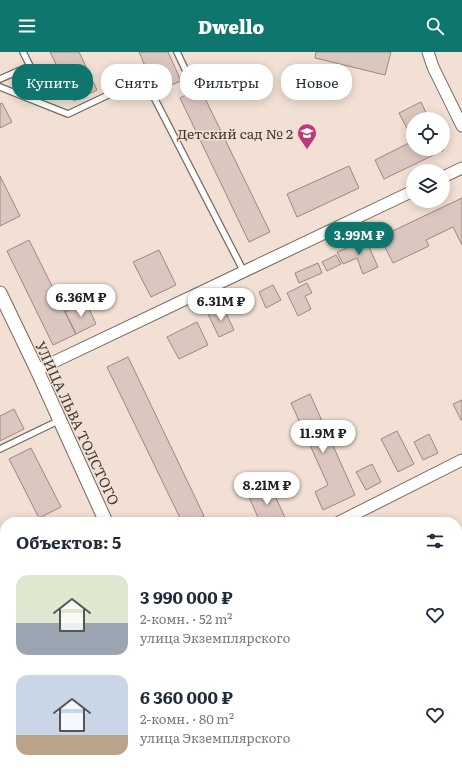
<!DOCTYPE html>
<html lang="ru">
<head>
<meta charset="utf-8">
<style>
  body { margin:0; font-family:Literata,serif; background:#f2f2f3; color:#1f2937; height:100vh; display:flex; flex-direction:column; font-size:15px; white-space:nowrap }
  * { box-sizing:border-box; margin:0 }
  p { font-size:13px; color:#747a83 }
  .icon { flex:none; width:22px; height:22px; fill:none; stroke:currentColor; stroke-width:2; stroke-linecap:round; stroke-linejoin:round }
  .map { position:relative; flex:1; overflow:hidden }
  .panel { position:absolute; left:0px; top:465px; width:462px; height:256px; display:flex; flex-direction:column; background:#fff; border-radius:16px 16px 0 0; box-shadow:0 2px 10px #0003 }
  .panel>* { flex:none }
  .top-card { position:absolute; left:12px; top:12px; width:438px; height:36px; display:flex; gap:8px }
  .buttons { position:absolute; left:406px; top:60px; display:grid; gap:8px }
  .buttons a { display:grid; place-items:center; width:44px; height:44px; border-radius:50%; background:#fff; box-shadow:0 2px 10px #0003; font-size:20px }
  .price { position:absolute; translate:-50% -34px; padding:0 9px; border-radius:14px; background:#fff; color:#222; font-size:13px; line-height:26px; filter:drop-shadow(0 1px 2px #0008) }
  .price::after { content:''; position:absolute; left:50%; top:24px; width:12px; height:9px; margin-left:-6px; background:inherit; clip-path:polygon(0 0,100% 0,50% 100%) }
  .price.on { background:#0f766e; color:#fff }
  ul { padding:0; list-style:none }
  li { display:flex; align-items:center; gap:12px; height:100px; padding:0 16px }
  li span { display:grid; place-items:center; flex:none; width:112px; height:80px; border-radius:12px; color:#555 }
  li>.icon { margin-inline-start:auto }
  span .icon { width:48px; height:48px; fill:#fffc; stroke-width:1 }
  li b { font-size:17px }
  h2 { display:flex; justify-content:space-between; align-items:center; height:48px; padding:0 16px; font-size:17px }
  .chip { padding:0 14px; border-radius:16px; background:#fff; box-shadow:0 2px 10px #0003; font-size:14px; line-height:36px }
  .chip.on { background:#0f766e; color:#fff }
  header { display:flex; justify-content:space-between; align-items:center; height:52px; padding:0 16px; background:#0f766e; color:#fff; font-size:18px; font-weight:800 }
  .map>svg:first-child { display:block }
</style>
</head>
<body>
<header><svg class="icon" aria-label="menu" viewBox="0 0 24 24"><path d="M4 6h16M4 12h16M4 18h16"/></svg>Dwello<svg class="icon" aria-label="search" viewBox="0 0 24 24"><circle cx="10" cy="10" r="6"/><path d="M15 15l6 6"/></svg></header>
<div class="map">
<svg width="462" height="721" viewBox="0 0 462 721">
  <rect width="100%" height="100%" fill="#f1e0d3"/>
  <path fill="#a9dfb5" d="M5 652V716H187L190 721H0V654Z"/>
  <path fill="#dcc6c0" stroke="#9b8782" d="M50 0H79L97 38 74 49Z
    M139 0H168L181 29 156 39Z
    M316 0H391L385 23 315 6Z
    M200 36 270 180 249 190 180 46Z
    M421 50 429 67H413V88L399 61Z
    M2 51 12 70 0 76V52Z
    M413 89V97L443 96 444 98 384 127 375 108Z
    M349 114 359 136 297 165 287 142Z
    M0 124 20 164 0 174Z
    M462 146V193L453 175 426 188 429 194 393 211 380 185Z
    M29 188 76 282 53 293 7 199Z
    M366 188 378 215 363 222 357 206 343 212 337 200Z
    M159 198 176 233 151 245 133 210Z
    M336 203 341 212 327 219 322 210Z
    M318 211 322 221 299 231 295 221Z
    M307 231 312 241 305 244 311 257 298 264 287 241Z
    M273 233 281 248 266 256 259 240Z
    M86 250 96 272 76 282 65 260Z
    M223 255 234 278 219 285 208 262Z
    M197 270 208 293 179 307 167 285Z
    M128 305 204 464 191 470H182L107 315Z
    M310 342 355 443 323 458 315 440 328 433 291 351Z
    M462 348V368H461L453 352Z
    M14 357 24 377 0 389V364Z
    M397 379 414 412 398 420 381 387Z
    M429 382 438 401 423 408 414 390Z
    M31 396 61 455 39 466 9 407Z
    M372 412 381 430 366 438 356 420Z
    M270 433 287 470H260L248 443Z
    M461 492 462 495V528L457 530V493Z
    M457 537 462 547V550L457 553Z
    M5 591V615L0 618V593Z"/>
  <g fill="none" stroke-linecap="round" stroke-linejoin="round">
    <g stroke="#77685d" stroke-width="8">
      <path id="service" d="M177 0 185 17
        M0 27 30 14 23 0
        M0 35 68 62 144 26 244 220
        M0 397 60 368
        M457 619 462 628
        M321 716 324 721
        M276 721 287 716"/>
    </g>
    <g stroke="#77685d" stroke-width="13">
      <path id="minor" d="M428 0 433 15 462 74
        M443 125 462 116
        M37 318 413 139
        M339 470 462 408
        M0 640 5 637"/>
    </g>
    <g stroke="#77685d" stroke-width="15">
      <path id="tertiary" d="M0 241 37 318 106 470
        M457 706 462 704
        M222 716 225 721
        M426 721 436 716"/>
    </g>
    <use href="#service" stroke="#fff" stroke-width="5.5"/>
    <use href="#minor" stroke="#fff" stroke-width="11"/>
    <use href="#tertiary" stroke="#fff" stroke-width="13"/>
  </g>
  <defs>
    <g id="school-pin" transform="scale(1)"><path d="M0 17L-7.5 6A9.5 9.5 0 1 1 7.5 6Z" fill="#bd397d" stroke="#f1e0d3"/><path d="M0-5L7-2L0 1L-7-2ZM-4 1L0 2.5L4 1V4Q0 6-4 4Z" fill="#fff"/></g>
  </defs>
  <g fill-rule="evenodd">
    <use href="#school-pin" x="307" y="81"/>
  </g>
  <g text-anchor="middle" dominant-baseline="central" stroke-width="3" stroke-linejoin="round" paint-order="stroke">
    <g font-size="14" fill="#3e3732" stroke="#f1e0d3" text-anchor="end">
      <text x="293" y="81">Детский сад № 2</text>
    </g>
    <g font-size="14" fill="#3e3732" stroke="#f1e0d3">
      <text transform="translate(78 371) rotate(65)">УЛИЦА ЛЬВА ТОЛСТОГО</text>
    </g>
  </g>
</svg>
<div class="buttons">
<a><svg class="icon" aria-label="locate" viewBox="0 0 24 24"><circle cx="12" cy="12" r="6"/><path d="M12 2v4M12 18v4M2 12h4M18 12h4"/></svg></a>
<a><svg class="icon" aria-label="layers" viewBox="0 0 24 24"><path d="M12 4l9 5-9 5-9-5zM3 14l9 5 9-5"/></svg></a>
</div>
<b class="price on" style="left:359px;top:204px">3.99M ₽</b>
<b class="price" style="left:81px;top:266px">6.36M ₽</b>
<b class="price" style="left:221px;top:270px">6.31M ₽</b>
<b class="price" style="left:323px;top:402px">11.9M ₽</b>
<b class="price" style="left:267px;top:454px">8.21M ₽</b>
<div class="top-card">
<a class="chip on">Купить</a>
<a class="chip">Снять</a>
<a class="chip">Фильтры</a>
<a class="chip">Новое</a>
</div>
<section class="panel">
<h2>Объектов: 5<svg class="icon" aria-label="filters" viewBox="0 0 24 24"><path d="M4 7h16M4 17h16"/><circle cx="9" cy="7" r="2"/><circle cx="15" cy="17" r="2"/></svg></h2>
<ul>
<li><span style="background:linear-gradient(#dfe7d0 60%,#9aa5b1 0)"><svg class="icon" aria-label="home" viewBox="0 0 24 24"><path d="M3 11l9-7 9 7M6 9v11h12V9"/></svg></span><div><b>3 990 000 ₽</b><p>2-комн. · 52 m²</p><p>улица Экземплярского</p></div><svg class="icon" aria-label="heart" viewBox="0 0 24 24"><path d="M12 20l-8-8c-3-5 5-10 8-4 3-6 11-1 8 4z"/></svg></li>
<li><span style="background:linear-gradient(#c9d6e8 75%,#b9a48a 0)"><svg class="icon" aria-label="home" viewBox="0 0 24 24"><path d="M3 11l9-7 9 7M6 9v11h12V9"/></svg></span><div><b>6 360 000 ₽</b><p>2-комн. · 80 m²</p><p>улица Экземплярского</p></div><svg class="icon" aria-label="heart" viewBox="0 0 24 24"><path d="M12 20l-8-8c-3-5 5-10 8-4 3-6 11-1 8 4z"/></svg></li>
</ul>
</section>
</div>
</body>
</html>
